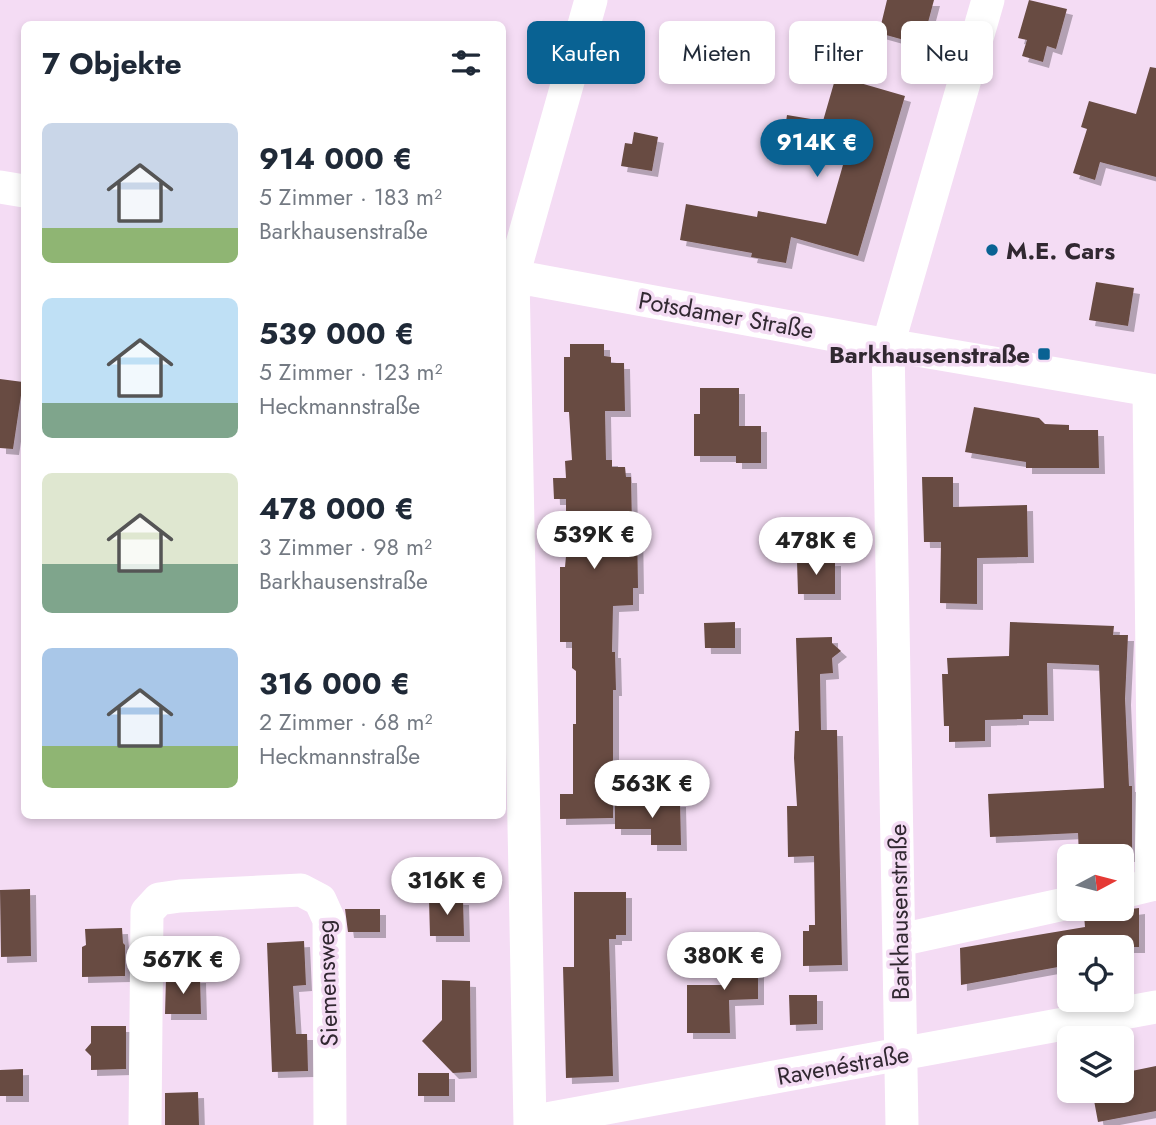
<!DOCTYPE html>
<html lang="de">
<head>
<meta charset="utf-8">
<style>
  body { margin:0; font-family:Jost,sans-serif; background:#f6f6f7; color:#1f2937; height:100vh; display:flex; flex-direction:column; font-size:26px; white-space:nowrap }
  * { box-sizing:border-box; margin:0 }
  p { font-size:23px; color:#747a83 }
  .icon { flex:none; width:38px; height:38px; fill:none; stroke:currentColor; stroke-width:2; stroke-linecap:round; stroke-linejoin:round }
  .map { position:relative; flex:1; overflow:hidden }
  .side { position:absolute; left:21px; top:21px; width:485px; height:798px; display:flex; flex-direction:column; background:#fff; border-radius:10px; box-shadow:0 4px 10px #0003 }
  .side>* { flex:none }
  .banner { position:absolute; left:527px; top:21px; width:523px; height:63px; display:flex; gap:14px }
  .needle { width:46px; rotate:83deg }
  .controls { position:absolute; left:1057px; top:844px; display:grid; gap:14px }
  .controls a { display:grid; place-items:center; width:77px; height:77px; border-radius:10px; background:#fff; box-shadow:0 4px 10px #0003; font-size:35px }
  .price { position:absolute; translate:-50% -60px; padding:0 16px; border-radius:24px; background:#fff; color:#222; font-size:23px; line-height:46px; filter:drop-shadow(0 2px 4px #0008) }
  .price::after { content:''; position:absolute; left:50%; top:42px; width:21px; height:16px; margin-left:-10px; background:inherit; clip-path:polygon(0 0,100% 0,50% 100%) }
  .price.on { background:#096293; color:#fff }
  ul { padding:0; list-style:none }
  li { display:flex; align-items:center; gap:21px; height:175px; padding:0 21px }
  li span { display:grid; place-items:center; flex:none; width:196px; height:140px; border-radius:10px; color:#555 }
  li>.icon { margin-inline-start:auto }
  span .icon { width:84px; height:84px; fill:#fffc; stroke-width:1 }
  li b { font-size:30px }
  h2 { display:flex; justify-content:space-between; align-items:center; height:84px; padding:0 21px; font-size:30px }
  .tag { padding:0 24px; border-radius:10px; background:#fff; box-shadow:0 4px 10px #0003; font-size:24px; line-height:63px }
  .tag.on { background:#096293; color:#fff }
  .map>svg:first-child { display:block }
</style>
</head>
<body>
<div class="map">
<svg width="1156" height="1125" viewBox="0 0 1156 1125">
  <defs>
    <filter id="shadow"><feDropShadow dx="6" dy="6" stdDeviation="0" flood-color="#0004"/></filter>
  </defs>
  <rect width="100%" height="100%" fill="#f4dcf4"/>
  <path fill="#684b43" filter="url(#shadow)" d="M887 0H934L922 45 879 33Z
    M1029 0 1067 9 1056 49 1047 46 1043 62 1022 56 1027 40 1018 38Z
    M1150 67 1156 68V177L1100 162 1095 180 1073 173 1087 129 1081 127 1089 101 1136 114Z
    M836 76 905 96 858 256 791 237 786 263 751 257 752 253 680 240 686 204 757 217 758 211 826 224 845 158 782 148 787 115 823 121Z
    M634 132 658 137 652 171 621 166 625 143 632 144Z
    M1096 282 1134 288 1128 326 1089 320Z
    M570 344H604V356L611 357V363H624L625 411H605L606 460H612V467H625L626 477H631L632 524H637L638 588H633V605L613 606 612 652H615L616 690H613V818L560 819V794H573V724H576V671L572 668V642H560V567H565L566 556V499H554L553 478H566L565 461 572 460 569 412H564V357H570Z
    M0 379 23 382 13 449 0 448Z
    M700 388H739V426H761V463H736V456H694V414H700Z
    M974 407 1039 418 1045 424 1069 425V430H1098L1099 468H1026V462L965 452Z
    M922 477H953V507L1027 505 1028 557 977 558V604L940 603 941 542H924Z
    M835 560V594H798L797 561Z
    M735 622V648H705L704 623Z
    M1010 622 1114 626 1113 635H1128L1125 699 1129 786H1132V856H1079L1078 833 990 837 988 794 1104 788 1099 665 1047 663 1048 715H1023V719L985 720V741L949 742V726H944L942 674H948L947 658 1009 656Z
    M832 637V643L841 651 832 658 833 673 820 674 821 730H837L842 965 803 966V931H809V925H815L814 856 788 857 787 806H797L794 758 795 731H799L796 638Z
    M680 801 681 845H651V829H615V803Z
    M30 889 31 956 1 957 0 890Z
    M574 892H626V935H616V939H609L613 1076 566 1078 563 967H574Z
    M429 899H463L464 936H430Z
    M1139 908V947H1069V965L961 985 960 948 1085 927 1084 915Z
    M345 909H380V932H348Z
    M122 928 123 943 125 945V976L82 977V947L86 945 85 929Z
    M304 941 306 985 293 986 296 1034H307L308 1071 272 1072 267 943Z
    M758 946V999L729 1000 730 1033H687V985H724L723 947Z
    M200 977 201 1014H165L166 978Z
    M442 980 470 981 471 1072 453 1073 422 1041 442 1020Z
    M789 995H817V1024L790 1025Z
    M91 1026H126V1069L91 1070V1056L85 1050 91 1043Z
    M1156 1066V1111L1098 1122 1093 1095 1107 1093 1106 1090H1122V1073Z
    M23 1069V1096H0V1070Z
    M418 1073H449V1096H418Z
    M198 1092 199 1125H165V1093Z"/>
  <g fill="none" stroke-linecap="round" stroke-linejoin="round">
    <path stroke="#fff" stroke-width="33" d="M0 187 24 191
      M502 274 888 345 1156 391
      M1122 892 1151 885 1153 751 1149 390
      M900 940 1069 903
      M530 1122 1156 1007
      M145 1125 147 912 159 899 180 896 301 890 320 900 329 920 330 1125
      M530 1125 513 276 591 0
      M902 1125 888 345 988 0"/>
  </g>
  <g fill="#096293" stroke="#f4dcf4" stroke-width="2.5">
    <circle cx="992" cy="250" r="7"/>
    <rect x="1037" y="347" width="14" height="14" rx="3.5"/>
  </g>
  <g text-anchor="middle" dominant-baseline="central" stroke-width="7" stroke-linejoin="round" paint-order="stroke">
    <g font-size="24" font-weight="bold" fill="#312831" stroke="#f4dcf4" text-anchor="start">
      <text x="1006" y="250">M.E. Cars</text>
      <text x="1030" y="354" text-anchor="end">Barkhausenstraße</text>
    </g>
    <g font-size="24" fill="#312831" stroke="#f4dcf4">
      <text transform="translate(726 315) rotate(10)">Potsdamer Straße</text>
      <text transform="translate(899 912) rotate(-91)">Barkhausenstraße</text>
      <text transform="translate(327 983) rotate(-92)">Siemensweg</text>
      <text transform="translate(843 1065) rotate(-10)">Ravenéstraße</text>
    </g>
  </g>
</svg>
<div class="controls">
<a><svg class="needle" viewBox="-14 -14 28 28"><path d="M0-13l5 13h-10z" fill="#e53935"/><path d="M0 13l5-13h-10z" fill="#747a83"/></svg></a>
<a><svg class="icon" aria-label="locate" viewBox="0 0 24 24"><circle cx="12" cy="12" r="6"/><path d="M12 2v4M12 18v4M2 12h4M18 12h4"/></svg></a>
<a><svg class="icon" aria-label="layers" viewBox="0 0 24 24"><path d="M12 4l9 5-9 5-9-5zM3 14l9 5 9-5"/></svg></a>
</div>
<b class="price on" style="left:817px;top:179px">914K €</b>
<b class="price" style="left:594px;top:571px">539K €</b>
<b class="price" style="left:816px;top:577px">478K €</b>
<b class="price" style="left:652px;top:820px">563K €</b>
<b class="price" style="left:447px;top:917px">316K €</b>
<b class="price" style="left:724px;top:992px">380K €</b>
<b class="price" style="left:183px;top:996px">567K €</b>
<div class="banner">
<a class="tag on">Kaufen</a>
<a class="tag">Mieten</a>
<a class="tag">Filter</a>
<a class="tag">Neu</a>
</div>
<section class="side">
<h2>7 Objekte<svg class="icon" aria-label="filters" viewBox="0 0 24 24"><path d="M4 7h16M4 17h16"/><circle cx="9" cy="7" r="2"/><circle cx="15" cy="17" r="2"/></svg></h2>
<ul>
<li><span style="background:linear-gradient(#c9d6e8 75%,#8fb573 0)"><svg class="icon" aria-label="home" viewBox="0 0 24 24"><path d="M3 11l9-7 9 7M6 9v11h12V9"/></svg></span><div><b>914 000 €</b><p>5 Zimmer · 183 m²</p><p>Barkhausenstraße</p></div></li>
<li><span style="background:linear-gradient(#bfe0f5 75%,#7fa58c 0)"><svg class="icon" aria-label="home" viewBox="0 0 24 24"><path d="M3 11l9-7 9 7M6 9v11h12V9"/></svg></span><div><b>539 000 €</b><p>5 Zimmer · 123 m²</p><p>Heckmannstraße</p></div></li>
<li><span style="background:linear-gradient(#dfe7d0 65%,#7fa58c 0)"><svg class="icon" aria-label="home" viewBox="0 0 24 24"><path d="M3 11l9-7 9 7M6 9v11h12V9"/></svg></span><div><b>478 000 €</b><p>3 Zimmer · 98 m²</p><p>Barkhausenstraße</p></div></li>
<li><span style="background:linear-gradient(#a9c7e8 70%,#8fb573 0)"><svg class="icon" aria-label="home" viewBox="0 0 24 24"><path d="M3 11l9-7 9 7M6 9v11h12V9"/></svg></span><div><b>316 000 €</b><p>2 Zimmer · 68 m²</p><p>Heckmannstraße</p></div></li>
</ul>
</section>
</div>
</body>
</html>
